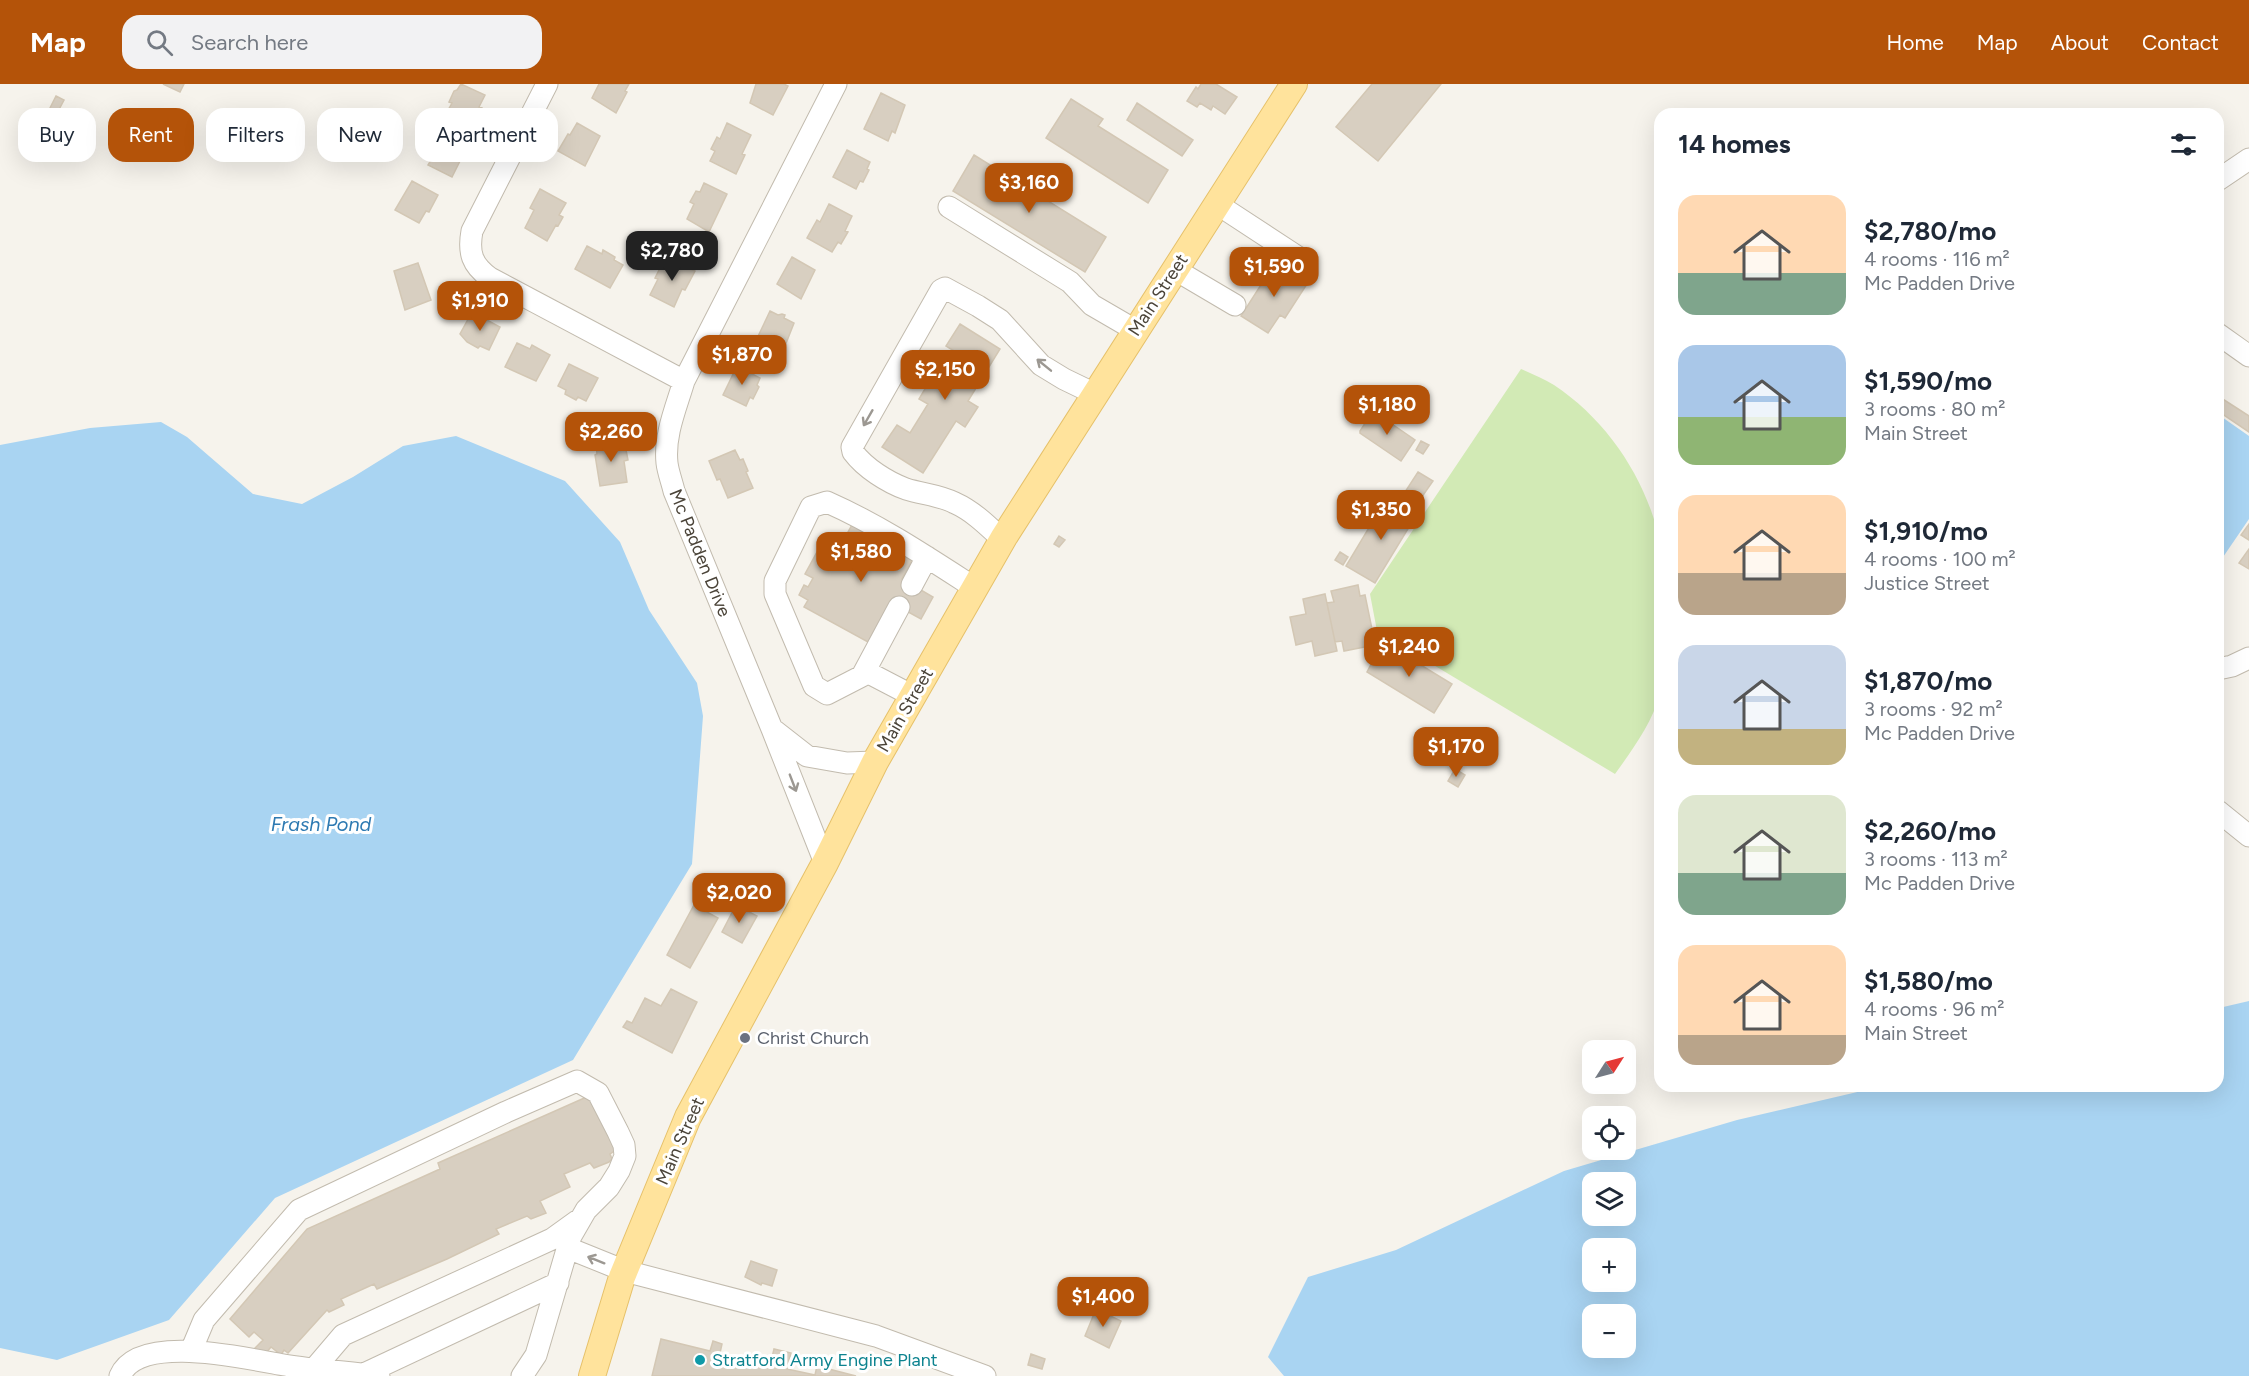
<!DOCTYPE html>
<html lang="en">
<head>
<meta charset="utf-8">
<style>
  body { margin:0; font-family:Figtree,sans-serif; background:#f2f2f3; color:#1f2937; height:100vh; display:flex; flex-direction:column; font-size:22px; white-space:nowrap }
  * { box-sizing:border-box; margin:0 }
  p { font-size:20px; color:#747a83 }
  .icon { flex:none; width:33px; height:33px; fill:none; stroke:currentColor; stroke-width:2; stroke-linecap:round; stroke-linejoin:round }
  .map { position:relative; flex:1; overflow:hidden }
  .side { position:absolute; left:1654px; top:24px; width:570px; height:984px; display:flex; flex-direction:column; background:#fff; border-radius:18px; box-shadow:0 6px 24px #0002 }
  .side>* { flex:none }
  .guide { position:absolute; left:18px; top:24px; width:570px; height:54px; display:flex; gap:12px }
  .needle { width:39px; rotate:54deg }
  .buttons { position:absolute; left:1582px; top:956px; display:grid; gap:12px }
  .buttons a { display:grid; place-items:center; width:54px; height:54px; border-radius:12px; background:#fff; box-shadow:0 6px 24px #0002; font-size:30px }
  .price { position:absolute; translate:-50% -51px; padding:0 14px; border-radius:12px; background:#b45309; color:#fff; font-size:20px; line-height:39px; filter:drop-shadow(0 2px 3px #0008) }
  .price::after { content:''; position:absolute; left:50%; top:36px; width:18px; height:14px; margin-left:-9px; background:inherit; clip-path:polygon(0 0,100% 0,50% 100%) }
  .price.current { background:#222; color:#fff }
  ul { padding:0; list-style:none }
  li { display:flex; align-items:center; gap:18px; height:150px; padding:0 24px }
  li span { display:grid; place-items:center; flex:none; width:168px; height:120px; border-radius:18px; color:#555 }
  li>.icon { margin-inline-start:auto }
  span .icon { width:72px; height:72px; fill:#fffc; stroke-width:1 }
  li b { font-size:26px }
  h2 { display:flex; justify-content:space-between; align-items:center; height:72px; padding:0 24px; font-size:26px }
  .tag { padding:0 21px; border-radius:18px; background:#fff; box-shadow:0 6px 24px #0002; font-size:21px; line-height:54px }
  .tag.current { background:#b45309; color:#fff }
  header { display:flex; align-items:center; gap:36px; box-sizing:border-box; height:84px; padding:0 30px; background:#b45309; color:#fff }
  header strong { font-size:28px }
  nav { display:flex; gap:33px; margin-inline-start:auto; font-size:21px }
  .search { width:420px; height:54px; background:#f2f2f3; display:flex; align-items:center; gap:15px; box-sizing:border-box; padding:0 21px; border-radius:18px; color:#747a83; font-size:22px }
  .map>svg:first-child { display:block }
</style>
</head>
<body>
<header>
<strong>Map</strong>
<div class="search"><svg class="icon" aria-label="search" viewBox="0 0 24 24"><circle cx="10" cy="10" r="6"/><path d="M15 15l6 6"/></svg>Search here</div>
<nav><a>Home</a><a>Map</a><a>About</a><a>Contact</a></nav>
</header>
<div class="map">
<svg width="2249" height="1292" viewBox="0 0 2249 1292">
  <rect width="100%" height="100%" fill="#f6f3ec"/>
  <path fill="#d2eab5" d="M1521 285C1532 290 1544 295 1554 301 1608 337 1646 395 1660 457V610C1652 639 1633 665 1615 690L1377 547 1370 510Z"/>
  <path fill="#a9d4f2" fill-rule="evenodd" d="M2219 331 2249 352V435L2219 479Z
    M161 338 187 353 253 410 302 420 353 393 403 362 456 352 565 397 620 458 649 526 697 599 703 632 692 780 573 976 275 1114 169 1236 57 1276 0 1264V361L90 344Z
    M2249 917V1292H1284L1268 1273 1308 1193 1396 1166 1564 1087 1737 1036 1883 1002H2218L2219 924ZM1593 1098H1626V1131H1593ZM1593 1164H1626V1197H1593ZM1593 1230H1626V1263H1593Z"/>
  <path fill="#d8cfc1" stroke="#d3c7b4" stroke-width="1.5" d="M163 0H184L180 8Z
    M461 0 485 11 479 23 482 24 473 43 446 30 452 19 449 18 454 7 457 6Z
    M599 0H629L625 7 627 8 616 29 592 14Z
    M756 0H784L788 2 773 31 750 19Z
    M1201 0H1216L1237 13 1225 30 1213 22 1211 26 1200 19 1197 23 1187 17 1196 3 1198 5Z
    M1372 0H1441L1378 77 1336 43Z
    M881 9 905 21 895 49 892 47 888 57 864 45Z
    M56 12 64 16 55 33 48 28Z
    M1071 15 1103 35 1098 42 1168 86 1148 119 1046 54Z
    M1137 19 1193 56 1182 72 1127 36Z
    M577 39 600 52 585 82 558 67 568 50 570 51Z
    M727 39 751 51 742 70 745 71 736 90 710 77 715 67 711 65 717 53 720 55Z
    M443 53 466 65 452 93 428 81 433 73 430 72 436 60 439 61Z
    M847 66 870 78 867 85 869 86 863 98 860 97 856 105 833 93Z
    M974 71 1106 153 1085 188 953 107Z
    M412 97 438 111 429 128 426 127 419 139 395 126Z
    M704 99 727 110 709 148 687 135 694 120 690 118 696 107 700 108Z
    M540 105 566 119 559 131 563 133 558 142 556 141 547 157 525 144 534 126 530 124Z
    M829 120 852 132 845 147 848 148 841 160 838 158 832 168 807 154 817 136 820 138Z
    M587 162 602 170 603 166 615 173 614 176 623 181 610 204 575 185Z
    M792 173 815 186 801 215 777 200Z
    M669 174 695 187 685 206 682 205 674 223 650 211 658 195 655 194 661 182 664 184Z
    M418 179 431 216 405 226 394 187Z
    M1275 179 1307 200 1285 234 1280 231 1268 249 1241 232Z
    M770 227 778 231 782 230 785 231 784 234 794 239 783 267 781 266 776 275 753 263Z
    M472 228 500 243 489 266 480 262 478 264 467 258 460 250Z
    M960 240 1000 265 968 317 978 323 965 343 956 337 923 389 882 363 897 341 910 349 928 320 919 315 932 293 941 299 959 270 946 262Z
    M517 259 530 265 532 261 550 271 536 297 505 283Z
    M569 280 598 294 586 317 578 313 576 316 565 310 566 306 558 302Z
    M737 282 760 294 757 301 759 303 753 315 750 313 746 322 723 311Z
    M2218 312 2249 332V348L2218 327Z
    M1373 327 1415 356 1401 377 1360 349V347Z
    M624 356 628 376 624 377 627 398 600 402 595 371 597 370 596 360Z
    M1421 357 1429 361 1423 370 1416 366Z
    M735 366 740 376 743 375 748 387 746 388 753 404 728 414 720 395 717 396 709 377Z
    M1418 388 1433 397 1419 417 1405 408Z
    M1385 417 1404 428 1407 424 1417 430 1375 499 1346 482Z
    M853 439 914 473 902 495 933 513 921 535 890 518 868 558 804 523 808 516 799 511 804 501 808 503 813 494 805 490 823 457 838 466Z
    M2249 440V456L2241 451Z
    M1059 452 1065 456 1059 463 1054 460Z
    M2249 465V485L2239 479Z
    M1340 468 1348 473 1343 481 1335 476Z
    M1358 501 1360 512 1365 511 1373 550 1368 551 1370 562 1344 567 1342 557 1335 558 1327 519 1334 518 1331 507Z
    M1325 510 1337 567 1315 572 1312 557 1296 561 1290 533 1306 530 1303 515Z
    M1383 558 1452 600 1434 629 1367 588Z
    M1455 685 1465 691 1458 703 1448 697Z
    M694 821 718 834 690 884 667 871Z
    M736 821 757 832 742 859 722 848Z
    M671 905 697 918 672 969 623 943 627 937 632 939 645 914 661 922Z
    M591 1011 616 1066 610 1070 612 1075 609 1078 594 1084 590 1079 564 1090 570 1103 540 1117 546 1129 531 1135 527 1132 496 1145 499 1150 447 1175 377 1205 374 1200 341 1215 344 1221 329 1228 327 1226 288 1269 284 1266 281 1271 271 1263 265 1270 257 1267 255 1264 263 1256 254 1248 249 1253 230 1235 307 1145 440 1085 438 1079Z
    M751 1177 777 1186 772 1202 762 1199 761 1201 745 1193Z
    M1096 1225 1121 1237 1109 1264 1085 1252Z
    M661 1255 710 1267 713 1257 722 1260 720 1269 770 1282 774 1265 791 1269 787 1285 815 1291 817 1282 856 1292H652Z
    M1031 1270 1045 1275 1042 1285 1028 1281Z"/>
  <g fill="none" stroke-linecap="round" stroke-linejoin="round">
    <g stroke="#c2bbae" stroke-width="23">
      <path id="minor" d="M547 0 472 147C468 169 472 181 490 194L684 297
        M2218 96 2249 75
        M1217 120 1301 175
        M949 123 1070 198 1092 221 1135 246
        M1174 185 1235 221
        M2218 250 2249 272
        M1003 456C988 442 973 427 955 419 940 411 922 410 906 405 887 398 865 384 853 368L852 363 941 206 945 204 978 222 1000 236 1041 281 1064 295 1095 310
        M912 501 927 473
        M899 523 862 592 827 610 814 602 775 510V497L811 423 827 418C879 441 927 473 975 504
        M2218 585 2232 582 2249 574
        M865 587 913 612
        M775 647 807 672 847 679 875 678
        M2218 727 2249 752
        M825 779 772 645 674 407C672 398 668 388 667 379 664 351 676 324 684 297L836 0
        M568 1164 625 1187 876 1252 985 1292
        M191 1267 204 1236 299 1126 506 1028 577 997 598 1009 618 1048 624 1061 625 1072 619 1087 609 1103 586 1126 571 1152 536 1271 522 1292
        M314 1285 343 1251 552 1155 577 1137
        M364 1290 558 1199
        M120 1292C139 1248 247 1275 284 1281 315 1286 348 1288 379 1292"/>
    </g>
    <g stroke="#e6c16a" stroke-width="28">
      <path id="major" d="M592 1292 622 1193 688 1033 825 779 875 678 1004 453 1294 0"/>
    </g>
    <use href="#minor" stroke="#fff" stroke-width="21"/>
    <use href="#major" stroke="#ffe39c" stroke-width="26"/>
  </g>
  <defs><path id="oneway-shaft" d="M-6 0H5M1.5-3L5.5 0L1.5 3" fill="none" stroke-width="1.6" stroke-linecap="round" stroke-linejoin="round" transform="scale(1.5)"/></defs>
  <g stroke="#9c9892">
    <use href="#oneway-shaft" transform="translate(1044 281) rotate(-141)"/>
    <use href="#oneway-shaft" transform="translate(868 334) rotate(120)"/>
    <use href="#oneway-shaft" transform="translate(793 699) rotate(69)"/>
    <use href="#oneway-shaft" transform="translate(596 1176) rotate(-158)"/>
  </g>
  <circle fill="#6b7280" stroke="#fff" stroke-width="2" cx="745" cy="954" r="6"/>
  <circle fill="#0f9aa8" stroke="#fff" stroke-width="2" cx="700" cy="1276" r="6"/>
  <g text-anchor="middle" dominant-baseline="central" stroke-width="6" stroke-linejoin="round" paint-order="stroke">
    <g font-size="18" fill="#4b4439" stroke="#fff">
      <text transform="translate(1158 211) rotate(-57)">Main Street</text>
      <text transform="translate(700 469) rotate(68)">Mc Padden Drive</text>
      <text transform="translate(905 626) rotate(-60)">Main Street</text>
      <text transform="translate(680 1057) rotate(-66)">Main Street</text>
    </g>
    <g font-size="18" fill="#5b616d" stroke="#fff" text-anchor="start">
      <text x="757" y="954">Christ Church</text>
    </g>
    <g font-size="18" fill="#0d838f" stroke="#fff" text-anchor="start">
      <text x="712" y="1276">Stratford Army Engine Plant</text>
    </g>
    <g font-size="20" font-style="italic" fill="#2e7ab2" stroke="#fff">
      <text x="321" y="740">Frash Pond</text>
    </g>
  </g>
</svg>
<div class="buttons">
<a><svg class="needle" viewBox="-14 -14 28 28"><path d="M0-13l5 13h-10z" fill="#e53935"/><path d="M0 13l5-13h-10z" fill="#747a83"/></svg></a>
<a><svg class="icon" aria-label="locate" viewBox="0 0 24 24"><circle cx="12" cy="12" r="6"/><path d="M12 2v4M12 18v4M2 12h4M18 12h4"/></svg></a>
<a><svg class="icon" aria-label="layers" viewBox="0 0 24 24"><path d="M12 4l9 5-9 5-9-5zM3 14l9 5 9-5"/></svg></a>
<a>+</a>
<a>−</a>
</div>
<b class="price" style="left:1029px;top:130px">$3,160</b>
<b class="price current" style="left:672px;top:198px">$2,780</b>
<b class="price" style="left:1274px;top:214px">$1,590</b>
<b class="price" style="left:480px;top:248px">$1,910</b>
<b class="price" style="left:742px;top:302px">$1,870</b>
<b class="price" style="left:945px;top:317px">$2,150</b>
<b class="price" style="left:1387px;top:352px">$1,180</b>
<b class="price" style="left:611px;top:379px">$2,260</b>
<b class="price" style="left:1381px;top:457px">$1,350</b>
<b class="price" style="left:861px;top:499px">$1,580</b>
<b class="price" style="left:1409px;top:594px">$1,240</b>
<b class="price" style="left:1456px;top:694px">$1,170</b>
<b class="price" style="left:739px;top:840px">$2,020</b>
<b class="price" style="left:1103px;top:1244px">$1,400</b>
<div class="guide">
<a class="tag">Buy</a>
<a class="tag current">Rent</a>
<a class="tag">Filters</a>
<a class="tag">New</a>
<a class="tag">Apartment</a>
</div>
<section class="side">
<h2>14 homes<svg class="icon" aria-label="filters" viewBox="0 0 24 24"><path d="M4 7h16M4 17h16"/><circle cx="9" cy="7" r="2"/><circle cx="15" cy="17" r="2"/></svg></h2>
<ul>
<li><span style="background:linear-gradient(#ffd9b3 65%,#7fa58c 0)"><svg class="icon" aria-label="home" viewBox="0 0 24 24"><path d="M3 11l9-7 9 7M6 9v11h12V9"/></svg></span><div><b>$2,780/mo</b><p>4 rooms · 116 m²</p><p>Mc Padden Drive</p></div></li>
<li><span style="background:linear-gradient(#a9c7e8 60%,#8fb573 0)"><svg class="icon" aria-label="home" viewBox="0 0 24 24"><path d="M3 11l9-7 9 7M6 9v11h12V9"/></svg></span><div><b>$1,590/mo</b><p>3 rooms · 80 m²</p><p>Main Street</p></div></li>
<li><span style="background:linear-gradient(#ffd9b3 65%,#b9a48a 0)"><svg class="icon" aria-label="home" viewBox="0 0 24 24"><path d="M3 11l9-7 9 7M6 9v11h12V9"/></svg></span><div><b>$1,910/mo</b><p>4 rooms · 100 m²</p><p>Justice Street</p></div></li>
<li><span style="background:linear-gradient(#c9d6e8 70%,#c2b280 0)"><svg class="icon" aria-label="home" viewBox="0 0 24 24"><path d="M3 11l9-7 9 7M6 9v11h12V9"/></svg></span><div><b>$1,870/mo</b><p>3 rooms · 92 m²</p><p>Mc Padden Drive</p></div></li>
<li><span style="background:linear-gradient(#dfe7d0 65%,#7fa58c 0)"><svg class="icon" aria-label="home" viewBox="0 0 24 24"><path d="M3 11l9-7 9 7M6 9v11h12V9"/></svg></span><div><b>$2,260/mo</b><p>3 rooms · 113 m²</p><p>Mc Padden Drive</p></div></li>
<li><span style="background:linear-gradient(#ffd9b3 75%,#b9a48a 0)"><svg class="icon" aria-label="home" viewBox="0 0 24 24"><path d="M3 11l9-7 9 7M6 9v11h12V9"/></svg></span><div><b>$1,580/mo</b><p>4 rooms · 96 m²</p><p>Main Street</p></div></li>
</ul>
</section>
</div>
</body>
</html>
